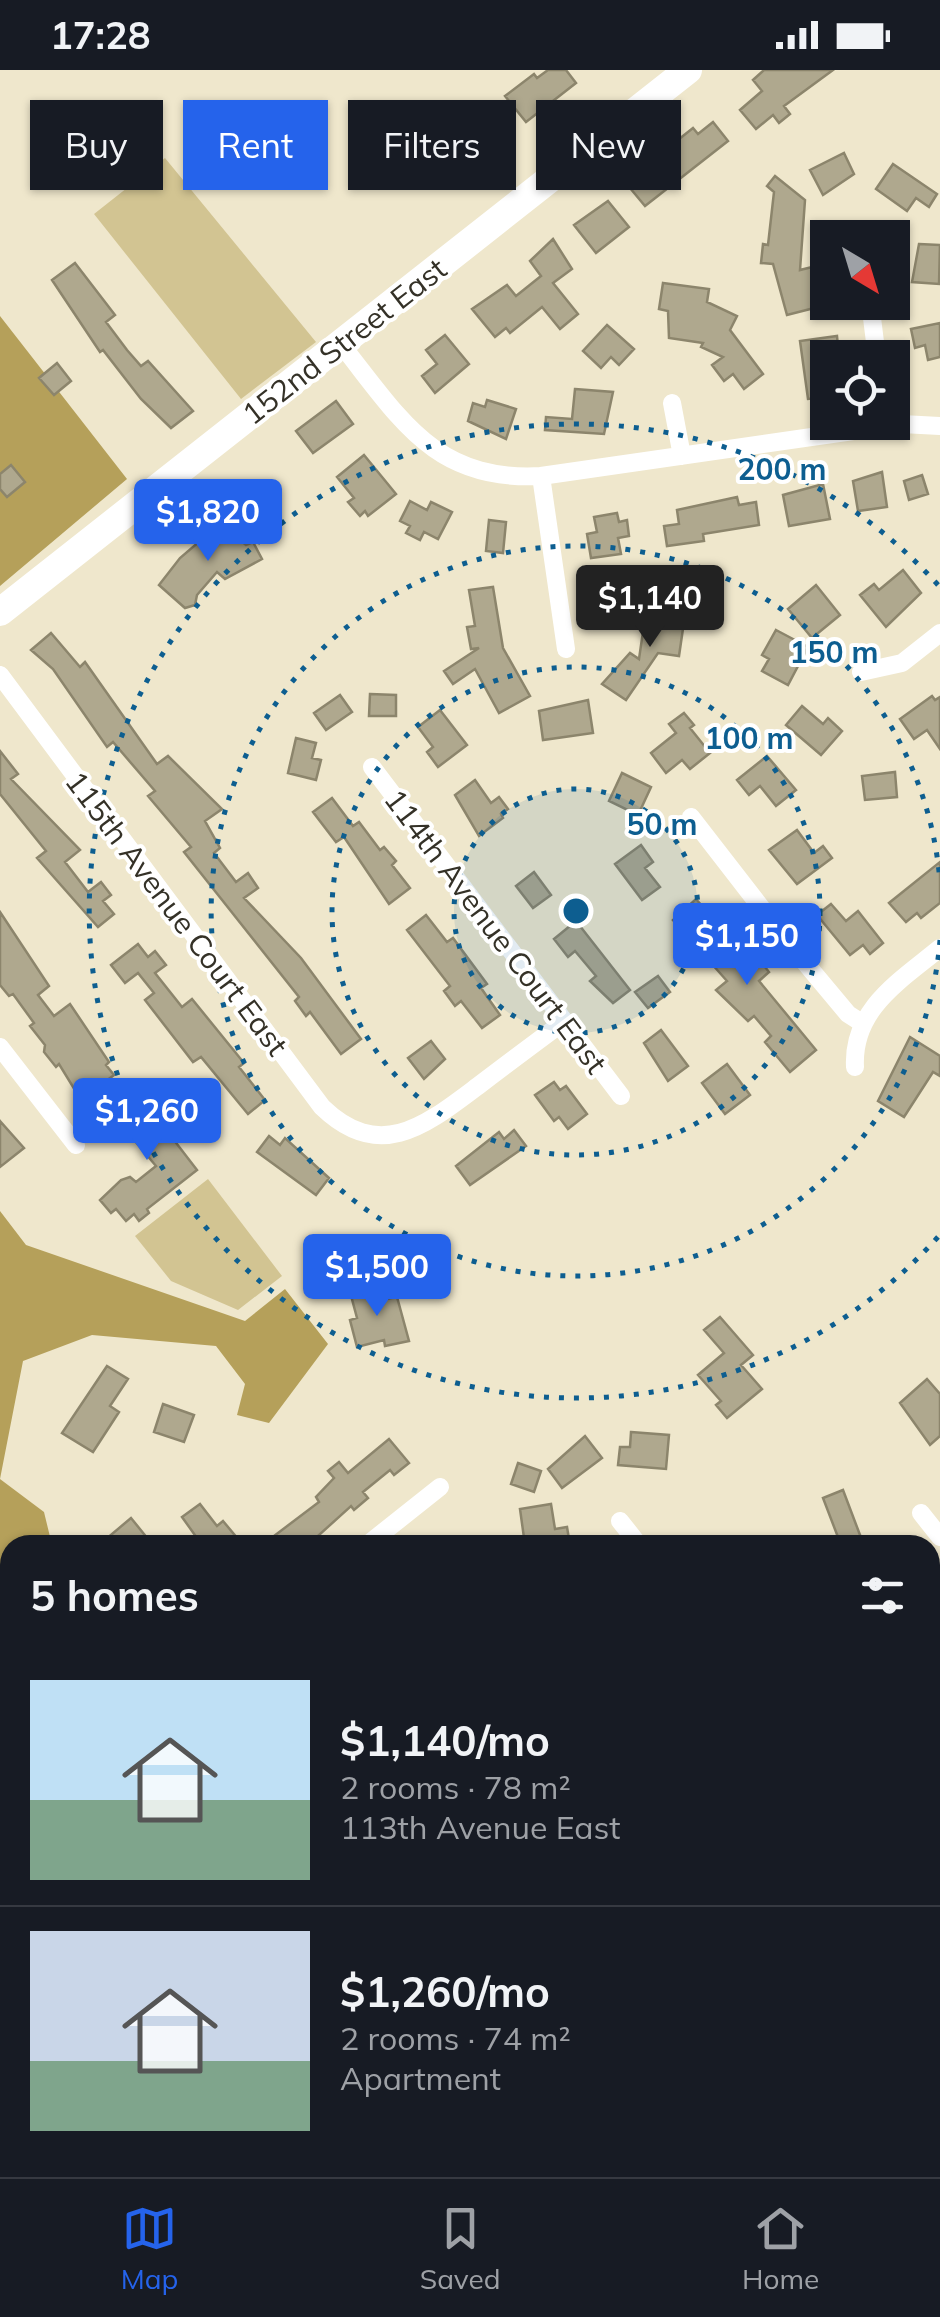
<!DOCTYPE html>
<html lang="en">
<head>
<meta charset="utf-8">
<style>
  body { margin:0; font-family:Mulish,sans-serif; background:#20242c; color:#f1f3f6; height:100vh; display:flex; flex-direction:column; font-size:38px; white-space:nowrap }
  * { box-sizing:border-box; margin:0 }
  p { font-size:32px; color:#9ea1a6 }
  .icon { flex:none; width:55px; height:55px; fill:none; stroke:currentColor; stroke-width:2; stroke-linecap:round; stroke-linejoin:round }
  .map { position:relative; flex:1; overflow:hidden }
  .panel { position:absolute; left:0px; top:1465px; width:940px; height:642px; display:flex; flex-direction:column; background:#171b24; border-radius:30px 30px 0 0; box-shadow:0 2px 8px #0004 }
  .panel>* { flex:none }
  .guide { position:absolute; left:30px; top:30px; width:880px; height:90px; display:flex; gap:20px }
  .needle { width:65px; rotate:142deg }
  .tools { position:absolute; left:810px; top:150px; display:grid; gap:20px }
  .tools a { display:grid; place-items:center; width:100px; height:100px; border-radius:0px; background:#171b24; box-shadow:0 2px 8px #0004; font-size:50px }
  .price { position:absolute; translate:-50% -85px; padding:0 22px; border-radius:10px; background:#2563eb; color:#fff; font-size:32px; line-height:65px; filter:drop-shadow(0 2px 5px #0008) }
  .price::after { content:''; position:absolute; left:50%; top:60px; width:30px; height:22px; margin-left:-15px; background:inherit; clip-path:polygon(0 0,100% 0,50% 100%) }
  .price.on { background:#222; color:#fff }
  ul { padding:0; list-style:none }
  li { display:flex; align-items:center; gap:30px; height:250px; padding:0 30px }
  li+li { border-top:2px solid #363941 }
  li span { display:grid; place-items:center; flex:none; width:280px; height:200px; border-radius:0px; color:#555 }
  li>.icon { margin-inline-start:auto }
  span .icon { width:120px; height:120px; fill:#fffc; stroke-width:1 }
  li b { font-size:42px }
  h2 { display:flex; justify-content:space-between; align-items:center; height:120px; padding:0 30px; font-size:42px }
  .pill { padding:0 35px; border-radius:0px; background:#171b24; box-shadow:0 2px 8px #0004; font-size:35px; line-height:90px }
  .pill.on { background:#2563eb; color:#fff }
  .status { display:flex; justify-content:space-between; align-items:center; height:70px; padding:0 50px; background:#171b24; direction:ltr }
  .status svg { height:28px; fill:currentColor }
  .dock { display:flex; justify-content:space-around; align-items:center; height:140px; border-top:2px solid #363941; background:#171b24; font-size:28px; color:#9ea1a6 }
  .dock a { display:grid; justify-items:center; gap:5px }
  .dock .on { color:#2563eb }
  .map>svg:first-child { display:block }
</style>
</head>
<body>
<div class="status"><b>17:28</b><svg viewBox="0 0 49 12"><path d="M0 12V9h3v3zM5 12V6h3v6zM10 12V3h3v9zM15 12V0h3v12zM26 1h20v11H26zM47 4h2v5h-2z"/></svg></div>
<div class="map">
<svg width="940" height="2107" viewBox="0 0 940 2107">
  <rect width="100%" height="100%" fill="#efe7cc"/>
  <path fill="#d2c492" d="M165 88 316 272 241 329 94 144Z
    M208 1109 282 1206 238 1240 171 1211 135 1166Z"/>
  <path fill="#b5a05a" d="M0 246 127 409 0 516Z
    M0 1141 26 1175 245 1251 285 1219 328 1274 269 1353 237 1345 245 1314 216 1276 92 1265 23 1291 0 1409 44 1442 52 1475H10V1564L0 1569Z"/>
  <path fill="#afa88e" stroke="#8c856c" stroke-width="2.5" d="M548 0H566L576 13 526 52 505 26 534 4 537 8Z
    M764 0H833L784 36 790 44 779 53 773 45 756 59 740 40 762 21 753 10Z
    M713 52 728 71 645 136 625 112 693 58 698 64Z
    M844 83 854 104 823 125 810 100Z
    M893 94 937 124 929 137 916 128 907 141 876 119Z
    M775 106 805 130 800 200 812 197 818 218 814 219 818 237 787 245 773 194 761 193 763 174 768 175 774 122 767 116Z
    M608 131 629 157 596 183 574 155Z
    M553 169 572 199 553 213 578 244 560 259 542 237 510 263 506 258 495 267 472 239 507 215 516 226 541 206 530 191Z
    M919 174 940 175 939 214 912 212Z
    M75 193 115 245 106 252 127 280 141 296 148 291 193 341 171 358 141 329 103 280 100 282 52 210Z
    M663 213 709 219 707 232 737 246 730 260 763 304 744 319 733 304 724 311 712 295 723 287 701 277 703 273 669 268 668 241 659 239Z
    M940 253V287L928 290 925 275 915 278 911 259Z
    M607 255 634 279 619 295 611 287 601 298 583 281Z
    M445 265 469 294 435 323 422 306 437 294 426 280Z
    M837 266 839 287 828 288V327L808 329 800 271Z
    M57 293 71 311 54 325 39 308Z
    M575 319 613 322 604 364 545 360 546 347 572 349Z
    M487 330 516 339 506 369 468 351 473 333 485 337Z
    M336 331 353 354 313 383 296 361Z
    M364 385 396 424 368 446 365 441 360 446 348 432 354 428 337 407Z
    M11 395 25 412 7 427 0 419V404Z
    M882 402 887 437 858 441 853 411Z
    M922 405 928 424 909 430 904 411Z
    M823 414 830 449 789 456 783 425Z
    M737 427 739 435 756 432 759 455 703 464 704 471 667 476 664 456 679 454 677 440Z
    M410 431 427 440 431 432 452 442 438 469 424 462 420 470 406 463 410 456 400 451Z
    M617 443 619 452 627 450 629 466 618 468 621 484 591 488 587 464 597 462 594 447Z
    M489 450 506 452 503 483 486 481Z
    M221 453 246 475 253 472 262 489 225 509 217 502 197 525 195 535 185 538 159 515 180 488Z
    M903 500 921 523 886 557 860 525 874 514 879 520Z
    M816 515 840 545 812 568 788 539Z
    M493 517 503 578 530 626 499 643 475 599 453 614 444 601 479 578 471 579 467 557 475 556 469 520Z
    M659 534 686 538 679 586 658 583 626 630 602 614 630 583 639 589 644 555 656 557Z
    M776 560 808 577 788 615 762 601 769 589 762 585Z
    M51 563 80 597 85 592 157 694 168 686 222 739 205 751 220 778 214 783 236 812 248 803 258 818 244 828 301 888 361 969 341 984 310 942 306 946 295 931 299 927 184 782 191 777 148 726 155 721 113 672 107 677 53 599 31 580Z
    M370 624 396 625V646H369Z
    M340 625 352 642 326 660 314 643Z
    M932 626 935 630 940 627V679L927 660 914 669 900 649Z
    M588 630 593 663 543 670 539 641Z
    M802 636 823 654 828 648 842 661 821 685 786 655Z
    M440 640 467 675 438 697 427 682 433 677 418 657Z
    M684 643 694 655 690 658 710 683 690 699 682 690 666 703 651 683 676 663 669 654Z
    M296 668 316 673 312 688 321 690 316 710 288 703Z
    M0 681 18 704 11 709 80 780 65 792 88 822 101 812 111 825 103 831 114 844 98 857 37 788 46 781 0 724Z
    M767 686 796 720 776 736 760 716 749 725 737 710Z
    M895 702 897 727 865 730 862 706Z
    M622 703 651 717 638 745 609 731Z
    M475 710 491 733 499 727 508 739 501 744 503 748 479 766 455 725Z
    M332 728 353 756 359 752 380 780 384 777 396 791 392 795 410 818 389 834 344 767 336 772 313 742Z
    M797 760 814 783 823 776 832 788 797 814 769 780Z
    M641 775 653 792 645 798 660 817 642 830 615 794Z
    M940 792V833L921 848 917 843 906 852 889 833Z
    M534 802 551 825 533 838 516 816Z
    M696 829 709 844 703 849 740 891 752 881 769 902 759 911 816 980 790 1002 765 972 771 966 754 946 748 951 716 920 727 911 673 850Z
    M831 834 846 851 858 841 883 873 870 884 863 875 850 885 817 845Z
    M0 842 49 916 38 925 54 946 70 934 109 992 106 995 114 1005 81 1030 59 994 56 997 44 982 45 975 30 956 34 953 13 924 9 926 0 915Z
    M426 845 447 872 453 868 487 914 481 918 500 945 482 958 461 931 455 936 444 921 450 916 407 860Z
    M576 851 630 920 613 933 590 911 596 906 575 881 568 887 554 869Z
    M138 874 148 887 155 881 166 895 155 903 182 937 192 929 244 993 239 997 265 1030 248 1044 201 987 193 992 145 930 154 923 138 903 125 913 111 895Z
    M658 906 670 922 648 938 635 922Z
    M661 960 688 996 668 1011 644 973Z
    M910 967 940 986V1006L933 1002 904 1047 878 1031Z
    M431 971 445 989 424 1009 408 988Z
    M727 994 750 1025 725 1044 702 1013Z
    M554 1012 560 1020 566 1016 587 1044 568 1059 559 1047 554 1051 535 1025Z
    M135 1020 153 1043 147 1048 165 1069 170 1065 197 1100 147 1139 149 1143 139 1151 134 1144 126 1151 116 1139 111 1143 100 1130 121 1110 130 1107 136 1112 156 1096 115 1047 118 1045 113 1038Z
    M0 1051 24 1078 0 1097Z
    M514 1060 526 1076 470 1115 456 1096 499 1062 504 1069Z
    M269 1066 280 1075 285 1068 329 1108 316 1125 257 1082Z
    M366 1213 371 1232 397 1227 409 1271 385 1276 384 1270 357 1277 350 1250 357 1248 349 1218Z
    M720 1247 753 1285 741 1295 762 1319 727 1348 716 1335 721 1331 698 1305 724 1283 704 1260Z
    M107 1296 128 1309 110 1336 119 1342 93 1382 62 1363Z
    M927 1309 940 1324V1366L930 1375 900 1333Z
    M163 1334 194 1345 184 1372 154 1362Z
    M631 1362 669 1365 666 1399 618 1395 620 1377H630Z
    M585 1366 602 1388 562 1418 548 1399Z
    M389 1369 409 1393 394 1405 390 1400 363 1422 368 1428 354 1440 351 1436 308 1475H280L274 1466 319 1432 316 1427 334 1408 328 1401 339 1392 348 1403Z
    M518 1393 541 1401 534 1422 511 1414Z
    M843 1420 860 1465 868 1475H841L823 1428Z
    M200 1434 217 1456 223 1451 243 1475H202L182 1447Z
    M551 1434 555 1459 567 1457 570 1475H525L520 1439Z
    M131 1448 148 1469 141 1475H99Z"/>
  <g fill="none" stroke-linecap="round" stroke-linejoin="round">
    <path stroke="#fff" stroke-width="18" d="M870 232 877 288
      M340 273C400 348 434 412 541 406L902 354 940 356
      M672 333 682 386
      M541 406 566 579
      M861 602 902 593 940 563
      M0 605 322 1037C380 1093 426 1055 478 1016 507 994 536 972 565 951
      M372 697 621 1026
      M691 747 787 871 848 944 862 953
      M0 977 76 1075
      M855 997C852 939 900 911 940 878
      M921 1443 940 1467
      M620 1451 639 1475
      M367 1475 440 1417
      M0 1758 10 1750
      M930 1863 940 1877
      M0 1864 10 1877
      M177 2098 184 2107
      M798 2098 805 2107"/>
    <path stroke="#fff" stroke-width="28" d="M0 542 688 0"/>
  </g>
  <circle cx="576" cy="841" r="122" fill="#0d5e90" fill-opacity=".12"/>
  <g fill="none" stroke="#0d5e90" stroke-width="5" stroke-dasharray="5 10">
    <circle cx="576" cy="841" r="122"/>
    <circle cx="576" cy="841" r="244"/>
    <path d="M940 870A365 365 0 1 1 940 812"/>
    <path d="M938 1167A487 487 0 1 1 938 515"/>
  </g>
  <g text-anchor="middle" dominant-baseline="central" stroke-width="8" stroke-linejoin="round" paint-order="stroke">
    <g font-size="30" fill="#343127" stroke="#fff">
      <text transform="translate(344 271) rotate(-38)">152nd Street East</text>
      <text transform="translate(177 843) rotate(53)">115th Avenue Court East</text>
      <text transform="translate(496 861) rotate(53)">114th Avenue Court East</text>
    </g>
  </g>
  <circle cx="576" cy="841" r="15" fill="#0d5e90" stroke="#fff" stroke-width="5"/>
  <g font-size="30" text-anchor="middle" font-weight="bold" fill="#0d5e90" stroke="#fff" stroke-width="8" stroke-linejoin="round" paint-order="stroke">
    <text x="782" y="410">200 m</text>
    <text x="834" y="593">150 m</text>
    <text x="749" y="679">100 m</text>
    <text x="662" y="765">50 m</text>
  </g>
</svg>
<div class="tools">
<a><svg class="needle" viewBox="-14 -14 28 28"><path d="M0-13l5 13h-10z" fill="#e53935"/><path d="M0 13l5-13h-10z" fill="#9ea1a6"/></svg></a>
<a><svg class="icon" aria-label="locate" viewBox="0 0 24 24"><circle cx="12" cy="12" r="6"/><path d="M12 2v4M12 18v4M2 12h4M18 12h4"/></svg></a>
</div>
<b class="price" style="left:208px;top:494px">$1,820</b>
<b class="price on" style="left:650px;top:580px">$1,140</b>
<b class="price" style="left:747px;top:918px">$1,150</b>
<b class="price" style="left:147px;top:1093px">$1,260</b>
<b class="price" style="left:377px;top:1249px">$1,500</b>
<div class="guide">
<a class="pill">Buy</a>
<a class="pill on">Rent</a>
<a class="pill">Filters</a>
<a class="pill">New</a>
</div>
<section class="panel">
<h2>5 homes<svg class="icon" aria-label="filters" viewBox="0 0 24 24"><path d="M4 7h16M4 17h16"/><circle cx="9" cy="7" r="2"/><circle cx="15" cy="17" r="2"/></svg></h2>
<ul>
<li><span style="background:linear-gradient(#bfe0f5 60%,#7fa58c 0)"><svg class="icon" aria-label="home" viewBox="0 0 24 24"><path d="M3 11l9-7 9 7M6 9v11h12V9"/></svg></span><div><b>$1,140/mo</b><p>2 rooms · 78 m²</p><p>113th Avenue East</p></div></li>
<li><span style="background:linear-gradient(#c9d6e8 65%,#7fa58c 0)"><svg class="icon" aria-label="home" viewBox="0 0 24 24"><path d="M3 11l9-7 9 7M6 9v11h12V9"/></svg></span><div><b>$1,260/mo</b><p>2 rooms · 74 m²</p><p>Apartment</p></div></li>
</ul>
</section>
</div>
<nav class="dock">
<a class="on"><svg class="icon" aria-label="map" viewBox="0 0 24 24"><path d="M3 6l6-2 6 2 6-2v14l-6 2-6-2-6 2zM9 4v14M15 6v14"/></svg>Map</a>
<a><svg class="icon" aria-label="saved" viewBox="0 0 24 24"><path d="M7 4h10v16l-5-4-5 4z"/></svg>Saved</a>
<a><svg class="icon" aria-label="home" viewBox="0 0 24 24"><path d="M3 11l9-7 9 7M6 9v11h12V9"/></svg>Home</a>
</nav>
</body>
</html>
